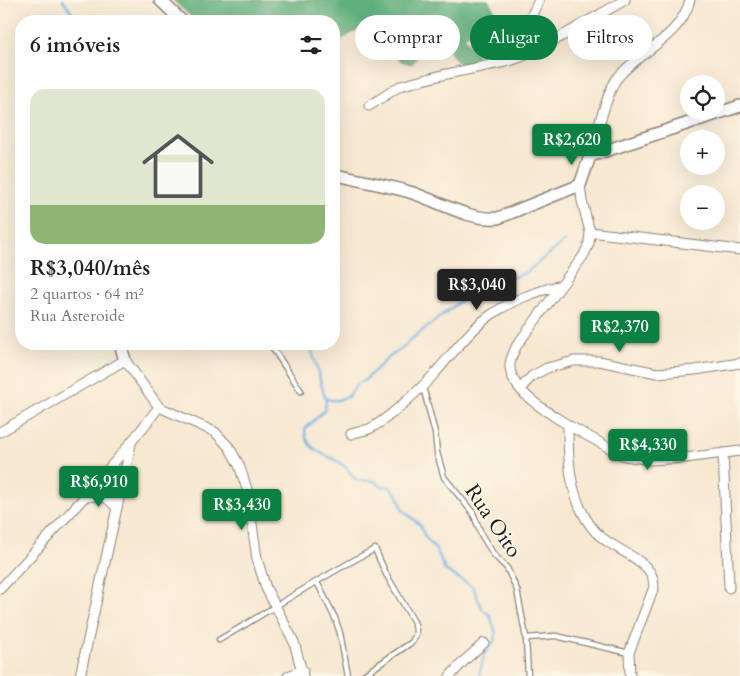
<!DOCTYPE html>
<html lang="pt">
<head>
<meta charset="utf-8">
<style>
  body { margin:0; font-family:Cardo,serif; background:#f6f6f6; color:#222; height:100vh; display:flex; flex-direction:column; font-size:19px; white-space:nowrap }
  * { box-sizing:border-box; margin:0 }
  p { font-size:16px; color:#767676 }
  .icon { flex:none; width:28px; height:28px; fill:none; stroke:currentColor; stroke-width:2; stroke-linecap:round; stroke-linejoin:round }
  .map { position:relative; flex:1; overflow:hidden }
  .panel { position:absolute; left:15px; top:15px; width:325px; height:335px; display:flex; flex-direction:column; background:#fff; border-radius:20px; box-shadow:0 5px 20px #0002 }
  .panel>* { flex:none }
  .guide { position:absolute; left:355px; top:15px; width:310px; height:45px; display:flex; gap:10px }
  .controls { position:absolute; left:680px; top:75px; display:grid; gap:10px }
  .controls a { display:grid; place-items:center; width:45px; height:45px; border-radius:50%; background:#fff; box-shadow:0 5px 20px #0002; font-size:25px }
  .price { position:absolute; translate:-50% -42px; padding:0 11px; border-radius:5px; background:#0b8043; color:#fff; font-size:16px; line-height:32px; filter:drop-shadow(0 1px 2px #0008) }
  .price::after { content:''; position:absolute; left:50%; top:30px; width:15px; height:11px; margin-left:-8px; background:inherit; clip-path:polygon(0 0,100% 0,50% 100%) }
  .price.active { background:#222; color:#fff }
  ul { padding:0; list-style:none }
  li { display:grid; align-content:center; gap:10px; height:265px; padding:0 15px }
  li+li { border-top:1px solid #e0e0e0 }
  li span { display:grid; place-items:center; height:155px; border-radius:15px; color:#555 }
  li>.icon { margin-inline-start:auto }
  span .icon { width:90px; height:90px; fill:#fffc; stroke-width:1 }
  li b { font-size:21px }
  h2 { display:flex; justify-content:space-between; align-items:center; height:60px; padding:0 15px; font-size:21px }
  .tag { padding:0 18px; border-radius:22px; background:#fff; box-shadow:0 5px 20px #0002; font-size:18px; line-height:45px }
  .tag.active { background:#0b8043; color:#fff }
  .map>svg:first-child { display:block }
</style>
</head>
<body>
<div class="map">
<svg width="740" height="676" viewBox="0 0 740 676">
  <rect width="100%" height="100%" fill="#fcf5e5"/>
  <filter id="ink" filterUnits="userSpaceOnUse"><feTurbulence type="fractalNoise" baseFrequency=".02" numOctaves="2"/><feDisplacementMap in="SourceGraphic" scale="10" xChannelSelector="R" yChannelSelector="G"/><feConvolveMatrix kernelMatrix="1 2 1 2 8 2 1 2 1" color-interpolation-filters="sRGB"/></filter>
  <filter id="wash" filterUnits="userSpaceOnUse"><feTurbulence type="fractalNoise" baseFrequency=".0096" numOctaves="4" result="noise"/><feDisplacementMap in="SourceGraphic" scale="20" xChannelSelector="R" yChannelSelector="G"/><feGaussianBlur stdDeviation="1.12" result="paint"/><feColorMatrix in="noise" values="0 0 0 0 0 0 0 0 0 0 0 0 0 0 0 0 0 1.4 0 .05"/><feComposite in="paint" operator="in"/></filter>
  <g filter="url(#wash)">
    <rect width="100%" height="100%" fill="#f7e8d1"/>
    <path fill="#60b07d" stroke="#3e664c" d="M173 0H488L496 13 464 37 482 63H458L432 27 427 31 416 18 408 24 416 44 418 56 412 64 401 61 394 53 387 56 365 25 334 44V21H196Z"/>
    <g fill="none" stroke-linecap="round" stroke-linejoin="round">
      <path stroke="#70b0e4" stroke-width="2.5" d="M63 0 75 18 82 21
        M310 344 326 401 325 410 305 429C304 452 329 454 343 465 348 469 352 475 356 480L374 481 381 486 390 487 398 496 403 510 421 526 424 535 438 553 445 570 473 587 482 609 490 615 496 634 493 643 484 655 479 676
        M325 398 331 400H338L349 396 357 384 365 380 388 358 404 347 409 341 464 298 495 284 527 272 565 241"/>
    </g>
  </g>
  <g filter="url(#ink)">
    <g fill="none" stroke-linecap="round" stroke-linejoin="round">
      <g stroke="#8a8276" stroke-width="7">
        <path id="service" d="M270 344 301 391
          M423 387 435 433 437 453 444 477 473 513 482 536 494 555 507 568 517 590 526 638 528 676
          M317 582 335 618 340 633 348 676
          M526 638 556 636 629 653
          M219 640C271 610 322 576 375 549L386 574 414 622C417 630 417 635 412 642L362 676"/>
      </g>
      <g stroke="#8a8276" stroke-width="11">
        <path id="minor" d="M510 61 539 0
          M369 106 400 86 442 75 510 61 536 51 625 0
          M590 156C595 139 608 88 618 77 642 49 680 38 690 0
          M580 185 582 201 590 232 589 243 584 255 517 345C514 352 509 360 510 368 512 392 549 413 568 425 568 460 569 495 590 525 605 548 643 555 652 576 654 579 653 583 654 587L629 653 630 676
          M590 232 740 250
          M520 389 532 376 547 368 574 361H599L657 373 695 370 740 363
          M568 425 624 456 651 460 685 458 740 451
          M0 432 125 360 159 407 215 432 229 447 239 465 247 489 257 559 266 588 294 642 303 676
          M351 434C357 432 363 431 369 429 386 421 423 387 436 372 453 353 468 332 488 317 511 300 535 292 561 285
          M723 453 729 588
          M85 497C102 495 105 495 117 508
          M0 589C55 530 110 471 159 407
          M80 676 131 444
          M288 676 303 670
          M450 676 465 660 484 643"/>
      </g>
      <g stroke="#8a8276" stroke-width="14">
        <path id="tertiary" d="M160 0 182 21
          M334 177 341 176C362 181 384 185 406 191 436 199 467 221 498 218L580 185 590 156 740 106
          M120 344 125 360"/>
      </g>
      <use href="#service" stroke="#fff" stroke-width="4.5"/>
      <use href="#minor" stroke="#fff" stroke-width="9"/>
      <use href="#tertiary" stroke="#fff" stroke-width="11"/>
    </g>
  </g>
  <g text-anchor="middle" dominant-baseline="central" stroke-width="4" stroke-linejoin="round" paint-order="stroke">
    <g font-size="21" fill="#1c1c1c" stroke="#fcf5e5">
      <text transform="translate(493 521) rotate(56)">Rua Oito</text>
    </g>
  </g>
</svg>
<div class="controls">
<a><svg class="icon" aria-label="locate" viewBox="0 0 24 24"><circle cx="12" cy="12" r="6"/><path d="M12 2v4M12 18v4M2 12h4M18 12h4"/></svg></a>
<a>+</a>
<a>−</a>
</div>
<b class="price" style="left:572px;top:166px">R$2,620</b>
<b class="price active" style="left:477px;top:311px">R$3,040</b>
<b class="price" style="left:620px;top:353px">R$2,370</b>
<b class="price" style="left:648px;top:471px">R$4,330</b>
<b class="price" style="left:99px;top:508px">R$6,910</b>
<b class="price" style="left:242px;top:531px">R$3,430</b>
<div class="guide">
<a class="tag">Comprar</a>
<a class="tag active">Alugar</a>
<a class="tag">Filtros</a>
</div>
<section class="panel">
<h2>6 imóveis<svg class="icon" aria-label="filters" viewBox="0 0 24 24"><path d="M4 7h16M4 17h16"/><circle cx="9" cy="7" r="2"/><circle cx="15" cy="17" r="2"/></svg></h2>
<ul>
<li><span style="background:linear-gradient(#dfe7d0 75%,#8fb573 0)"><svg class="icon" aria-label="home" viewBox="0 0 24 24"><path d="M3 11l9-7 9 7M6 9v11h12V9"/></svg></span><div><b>R$3,040/mês</b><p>2 quartos · 64 m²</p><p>Rua Asteroide</p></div></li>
</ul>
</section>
</div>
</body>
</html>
